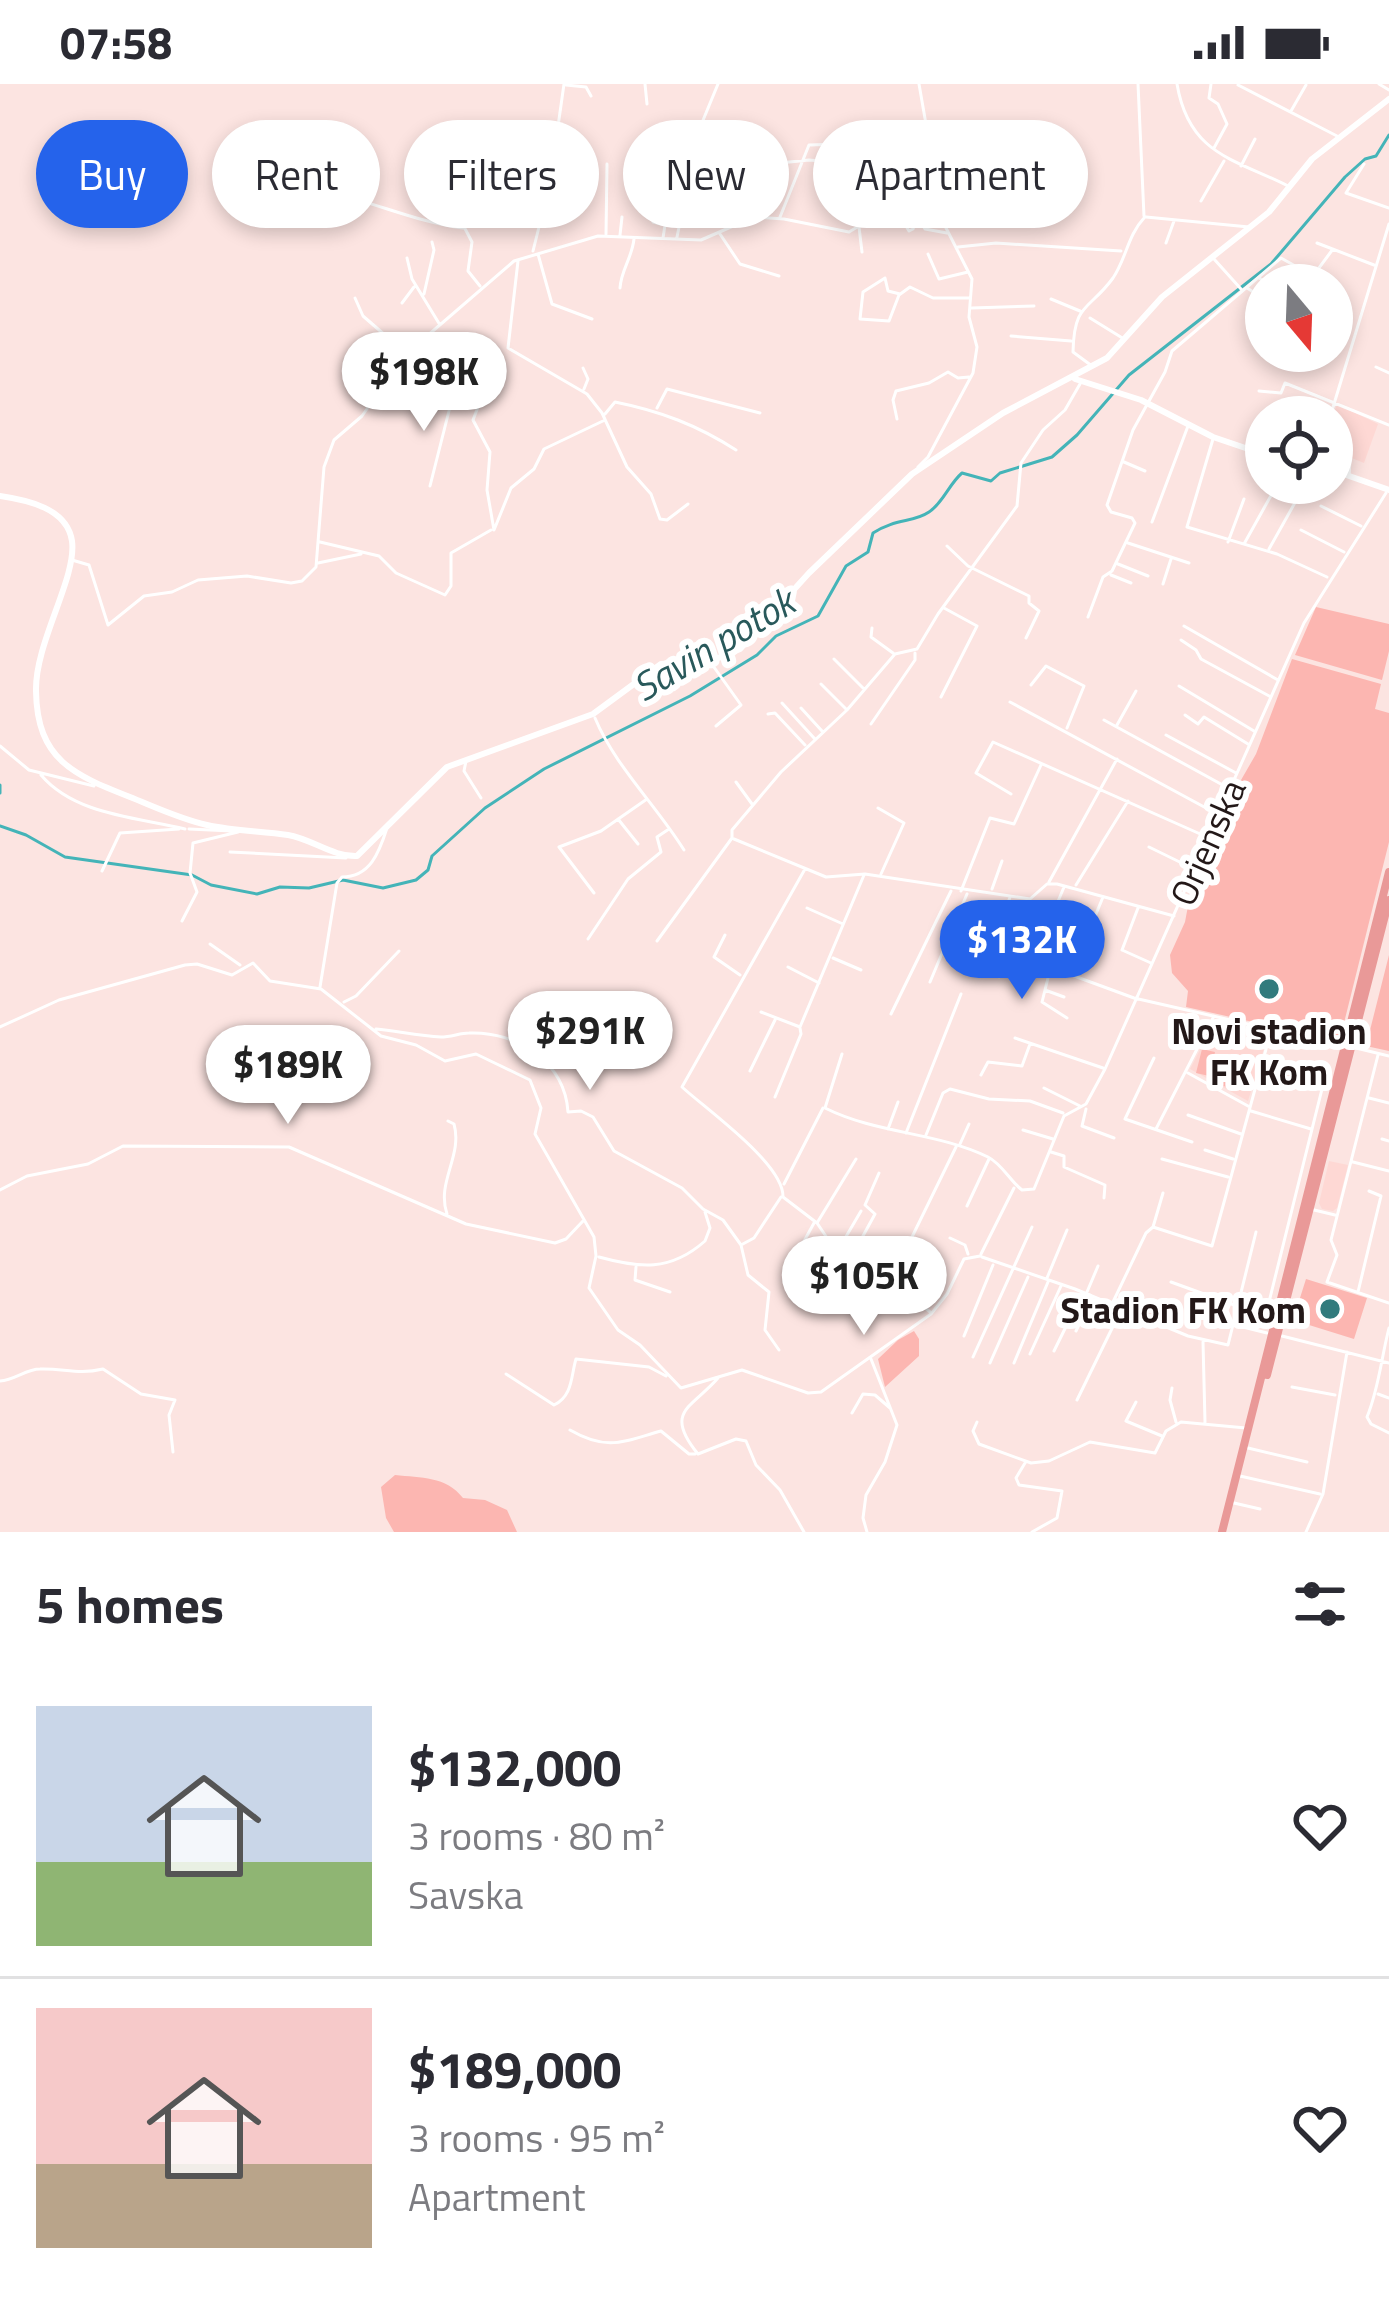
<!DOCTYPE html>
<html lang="en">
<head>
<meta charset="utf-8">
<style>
  body { margin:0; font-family:"Titillium Web",sans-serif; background:#f2f2f3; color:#2b2b33; height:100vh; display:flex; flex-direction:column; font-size:45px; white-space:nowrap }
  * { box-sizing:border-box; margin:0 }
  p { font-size:39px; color:#7c7c81 }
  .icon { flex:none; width:66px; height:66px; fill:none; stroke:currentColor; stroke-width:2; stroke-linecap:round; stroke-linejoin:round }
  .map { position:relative; height:1448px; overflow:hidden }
  .panel { display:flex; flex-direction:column; background:#fff; flex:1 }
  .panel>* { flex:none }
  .top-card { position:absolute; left:36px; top:36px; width:1317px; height:108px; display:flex; gap:24px }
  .needle { width:78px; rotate:161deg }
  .buttons { position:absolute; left:1245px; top:180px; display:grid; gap:24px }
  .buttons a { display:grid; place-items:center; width:108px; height:108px; border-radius:50%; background:#fff; box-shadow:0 6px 18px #0003; font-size:60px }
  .price { position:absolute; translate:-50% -102px; padding:0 27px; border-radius:42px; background:#fff; color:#222; font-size:39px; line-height:78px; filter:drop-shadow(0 3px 6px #0008) }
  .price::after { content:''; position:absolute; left:50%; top:72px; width:36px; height:27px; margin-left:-18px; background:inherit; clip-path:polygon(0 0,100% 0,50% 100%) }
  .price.current { background:#2563eb; color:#fff }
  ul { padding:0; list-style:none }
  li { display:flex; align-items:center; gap:36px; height:300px; padding:0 36px }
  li+li { border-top:3px solid #e1e1e2 }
  li span { display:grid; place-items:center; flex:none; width:336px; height:240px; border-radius:0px; color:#555 }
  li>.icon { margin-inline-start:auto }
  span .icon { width:144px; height:144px; fill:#fffc; stroke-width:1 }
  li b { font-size:51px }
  h2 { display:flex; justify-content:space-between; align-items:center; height:144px; padding:0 36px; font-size:51px }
  .chip { padding:0 42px; border-radius:54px; background:#fff; box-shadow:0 6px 18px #0003; font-size:42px; line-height:108px }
  .chip.current { background:#2563eb; color:#fff }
  .status { display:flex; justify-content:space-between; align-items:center; height:84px; padding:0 60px; background:#fff; direction:ltr }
  .status svg { height:33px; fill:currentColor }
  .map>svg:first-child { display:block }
</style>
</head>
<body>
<div class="status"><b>07:58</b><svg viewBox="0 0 49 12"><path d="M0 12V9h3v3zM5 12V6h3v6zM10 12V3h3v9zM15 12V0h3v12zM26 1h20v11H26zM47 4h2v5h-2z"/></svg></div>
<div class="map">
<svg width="1389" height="1448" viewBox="0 0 1389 1448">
  <rect width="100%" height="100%" fill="#fce4e1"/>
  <path fill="#fed8d4" d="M1337 320 1378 340 1364 379 1332 366V335Z
    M1215 937 1263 946 1260 959 1265 961 1248 1017 1190 985Z
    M1329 1077 1348 1081 1337 1124 1333 1127 1322 1125 1319 1119Z"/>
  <path fill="#fcb6b1" d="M1316 523 1389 540V567L1382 596 1295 571Z
    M1292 575 1381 600 1375 625 1389 629V758L1341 951 1329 955 1186 923 1188 907 1172 889 1170 871 1185 838 1191 806 1237 703 1256 670Z
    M1389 871V967L1366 962Z
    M1202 965 1215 968 1212 981 1231 986 1227 1003 1217 1000 1218 994 1196 989Z
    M1306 1195 1367 1214 1354 1255 1293 1236Z
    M914 1247 919 1255V1272L885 1303 878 1275 898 1256Z
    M395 1391C421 1394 446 1392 463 1414L485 1416 507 1426 517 1448H394L386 1434 381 1403Z"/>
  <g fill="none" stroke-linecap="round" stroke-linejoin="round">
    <path stroke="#44b4b8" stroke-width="3" d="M0 701V709
      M0 742 26 751 65 773 192 791 211 801 257 810 280 803 309 804 343 796 383 804 416 796 428 786 432 772 485 724 544 685 690 612 757 571 776 552 818 532 846 482 868 468 873 449C896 434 913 439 929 428 943 419 949 400 962 389L991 397 1000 389 1052 373 1077 351 1129 291 1271 180 1345 93 1365 75 1376 72 1389 51"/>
    <path stroke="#fff" stroke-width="3" d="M645 0 647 20
      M1138 0 1144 132
      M1177 0C1189 71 1235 75 1288 102
      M1211 0 1209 14 1218 20 1227 40 1214 64
      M1379 0 1389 6
      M566 1 586 3 591 12
      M1238 1 1337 52
      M1291 27 1306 1
      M454 46 553 56
      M666 69 669 39
      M639 70H666L659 102
      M1364 80 1346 109 1389 124
      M694 82 724 92 770 80 809 76 866 81
      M1241 82 1255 55
      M552 97 573 93 577 76
      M646 102 720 126 740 127 744 135
      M300 104C357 109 407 137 463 144
      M548 110 580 111
      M438 111 440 140
      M1201 117 1224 77
      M653 130V138L665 141 663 154
      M780 133 809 61 843 60
      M1146 133 1249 143
      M859 143 862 168
      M606 150 607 80
      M720 150 740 180 779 192
      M620 151 622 133
      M677 153 699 46 718 0
      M1166 159 1174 137
      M1317 159 1374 181
      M958 163 996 159 1121 167
      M533 167 550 99 564 0
      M538 170 552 220 592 235
      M928 170 939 195 968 188
      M407 174 412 195 440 241
      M1214 175 1241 205
      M518 177 508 264 587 310 602 329 627 383 651 410 660 435 667 436 688 420
      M1259 194 1271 201
      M480 202 468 187 472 158 461 137 462 107 497 110 504 52
      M620 204C621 186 632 174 634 155
      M1247 204 1266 216
      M424 210 434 166 432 158
      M900 210 888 207 885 194 863 208 860 235 889 237 899 211 910 203 933 214H969
      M355 214 363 232 386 252 398 276
      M1051 215 1080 227
      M402 219 414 203
      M972 224 1034 222
      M1090 234 1124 255
      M1011 252 1071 257
      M411 265 432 290 483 310 473 336 490 368 487 406 494 446 511 404 534 385 544 365 605 336
      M1092 282 1073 268C1074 218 1089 227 1113 194 1126 175 1128 151 1144 134
      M1376 283 1389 289
      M583 284 588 295 584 305
      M1259 307 1281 309 1285 299 1389 341
      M657 324 667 305 760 329
      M605 330 615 318C660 327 697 341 736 366
      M1330 333 1389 140
      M897 335 893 316 896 307 929 299 948 288 958 294 969 293
      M1213 355 1187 443 1277 470 1327 493
      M1332 371 1350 377 1349 392
      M1124 378 1145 387
      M918 383 928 373 973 289 977 263 969 233 972 195 943 138 919 0
      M430 402 453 311 445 296
      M1321 422 1361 442
      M1152 438 1188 342
      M1301 446 1344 468
      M320 458 379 472 396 489 445 511 451 502V469L491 446
      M1228 458 1244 415
      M1128 459 1189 479
      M1244 460 1278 399
      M947 462 968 482 1029 512V519L1039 527 1026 554
      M1269 465 1306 399
      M72 476 89 481 108 541 144 512 172 508 198 496 247 492 291 499 302 497 316 483 324 383 334 356 362 332 405 271 514 177 598 152 701 156 754 133 784 135 849 148 859 142 871 117 878 135 893 120 909 147 913 145 917 132 925 145 947 149
      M318 479 361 470
      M1118 480 1148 492
      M1111 491 1131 499
      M1163 500 1171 475
      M1088 533 1103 493 1112 487 1135 439 1132 434 1111 428 1107 421 1133 346 1165 288 1172 267 1281 174 1313 192 1333 165
      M1184 542 1278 596
      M872 544 871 553 893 569
      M1181 556 1196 566 1201 575 1271 613
      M834 575 864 605
      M711 579 741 621 716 642
      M821 600 846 625
      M1031 601 1046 582 1084 602 1067 644
      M1179 602 1254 647
      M941 613 977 542 944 524
      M1010 618 1219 731
      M782 619 814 654
      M801 624 822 647
      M768 630 775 629 805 661
      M1185 631 1198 640 1204 633 1248 660
      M595 634C615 682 656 721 684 766
      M1104 636 1230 705
      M871 640 915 576V569
      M1117 641 1136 607
      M1166 651 1236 689
      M0 662 29 686 94 702
      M466 677 464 687 481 714
      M41 691C75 731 136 733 185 745
      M736 698 752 720
      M1011 710 976 689 993 658 1207 753
      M878 724 904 739 881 790
      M618 735 638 760
      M189 745 232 747
      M734 755 826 793 865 790 1030 815 1047 800H1057L1174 832
      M1149 763 1194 785
      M230 768 346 774
      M805 785 682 1003C707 1026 784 1080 783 1113L817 1139 852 1191 867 1200 908 1209 930 1228
      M102 787 120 749 179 745
      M1049 798 1117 675
      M1076 801 1128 717
      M992 805 1002 777
      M961 807 990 734 1014 740 1041 681
      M594 809 559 763 601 747 647 715
      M807 824 843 840
      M182 837 197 808 190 789 193 759 238 748
      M999 846 1010 813
      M725 851 714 873 740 891
      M588 855 628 795 661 768 657 753 669 745
      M1042 856 1064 803
      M657 857 732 754V746L781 688 847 626 895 570 917 565 938 530 1017 422 1021 379 1043 346 1065 326 1080 300
      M210 860 240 881
      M1082 864 1103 813
      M1122 866 1138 824
      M1122 866 1151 879
      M833 874 861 886
      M788 883 819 899
      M1050 886 1042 918 1067 934
      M999 893 983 886 995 863 1134 914 1340 961
      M930 898 967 810
      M320 903 337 799 342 793C370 793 379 769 387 744
      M1045 906 1064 913
      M344 918 356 912 399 867
      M761 928 800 943 864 791
      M891 930 951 807
      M0 943 59 916 185 881 197 880 232 891 253 879 270 897 321 905 381 952 416 961 445 977 476 970 530 996 541 1024 535 1050 594 1153 596 1172 589 1204 618 1246 640 1261 681 1304 742 1286 808 1309 821 1308 931 1230 947 1210 964 1175 980 1172
      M376 945C397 947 419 952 441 953 451 953 460 949 469 949 518 947 565 979 568 1028L581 1027 593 1033 614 1067 682 1104 703 1125 723 1136 741 1161 754 1154 781 1113
      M1015 954 1103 984
      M1356 964 1389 972
      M842 970 825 1024C877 1050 937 1048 988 1073 1002 1080 1010 1097 1022 1106L1034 1105 1064 1032 1086 1020 1105 985 1304 539 1386 409
      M1378 971 1331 1156 1337 1171 1327 1198 1389 1219
      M1154 974 1125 1035 1192 1058
      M750 987 775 936
      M1188 989 1248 1022
      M981 991 988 978 1022 982 1030 960
      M1044 1004 1080 1022
      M775 1013 801 950 800 944
      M1369 1014 1389 1019
      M1086 1025 1082 1042 1114 1054
      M1251 1027 1311 1045
      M1188 1031 1241 1050
      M888 1045 898 1018
      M1156 1045 1214 932
      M1023 1046 1053 1055
      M906 1049 961 910
      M926 1051 943 1009 950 1005 989 1015 1030 1017 1063 1029
      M1382 1055 1389 1057
      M960 1060 969 1040
      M1205 1066 1233 1075
      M1051 1068 1064 1072V1083L1105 1101 1104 1114
      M1162 1075 1228 1093
      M1353 1078 1389 1087
      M784 1100 823 1024
      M0 1106 27 1092 88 1080 123 1062 289 1063 466 1140 555 1159 566 1155 583 1137
      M967 1122 989 1075
      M1310 1125 1335 1131
      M447 1130C436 1098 463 1072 454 1040L448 1037
      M814 1139 786 1190 822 1212
      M817 1139 856 1075
      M1153 1143 1212 1162 1271 947
      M950 1154 965 1161 968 1170
      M741 1161 748 1191 769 1208 765 1246 779 1266
      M837 1168 861 1127
      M981 1170 1014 1104
      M599 1173C639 1184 670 1188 705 1157L710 1144 705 1128
      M982 1173 1075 1205 1188 1252 1228 1261 1256 1148
      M636 1183 635 1196 670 1208
      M846 1183 875 1130 865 1121 879 1089
      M1047 1194 1067 1146
      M827 1197 836 1173
      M1171 1198 1237 1222
      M889 1200 956 1063
      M1087 1208 1098 1182
      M1358 1208 1381 1112 1369 1107
      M1113 1218 1146 1149 1153 1143 1163 1109
      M1235 1241 1267 1249
      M1263 1242 1323 1001 1319 995 1263 979
      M1389 1244C1381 1275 1379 1304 1367 1333L1371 1340 1389 1349
      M1076 1247 1091 1215
      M964 1252 993 1181
      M1282 1252 1389 1279
      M1203 1258 1205 1338
      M1054 1267 1082 1210
      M1030 1270 1061 1202
      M973 1273 1032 1143
      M990 1279 1028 1193
      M1014 1279 1048 1198
      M506 1290 554 1321C573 1312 571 1291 576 1275L649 1283 666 1292
      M718 1294C692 1324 663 1327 698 1370L736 1355 746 1357 756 1381 780 1406 804 1448
      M0 1297C15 1296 26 1285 40 1285 63 1284 78 1291 103 1285L141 1310 175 1316 169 1331 173 1368
      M1292 1303 1335 1311
      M1172 1304 1170 1316 1176 1338
      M1378 1310 1389 1314
      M1077 1316 1121 1226
      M1136 1318 1126 1337 1162 1352
      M852 1329 863 1310 875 1311 890 1324
      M977 1338 973 1347 979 1360 1031 1379 1049 1377 1090 1358 1155 1369 1166 1347 1181 1338 1246 1344
      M570 1346C608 1368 625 1357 661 1347L689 1370H695
      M1248 1364 1307 1378
      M1025 1379 1016 1394 1019 1401 1062 1407 1057 1434 1032 1448
      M1240 1392 1320 1410
      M1234 1419 1260 1425
      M867 1448 863 1434 866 1411 885 1378 897 1341 871 1275
      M1306 1448 1323 1410 1347 1268"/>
    <path stroke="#fff" stroke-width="6" d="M1075 295 1141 316 1213 353 1266 371
      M1332 386 1389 406
      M0 412C27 416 67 424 72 457 77 494 35 558 36 607 37 676 74 691 130 713 155 723 180 735 207 741 234 747 261 747 288 751 312 755 333 773 357 772L447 683 593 630 661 580 711 577 740 565 809 489 912 390 1003 329 1107 274 1162 213 1269 128 1312 75 1389 15"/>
    <path stroke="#e99998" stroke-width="8" d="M1267 1291 1389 816
      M1222 1448 1389 788"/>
  </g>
  <g fill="#317b7d" stroke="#fff" stroke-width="4.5">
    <circle cx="1269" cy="905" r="12"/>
    <circle cx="1330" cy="1225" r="12"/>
  </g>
  <g text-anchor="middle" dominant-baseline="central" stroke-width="12" stroke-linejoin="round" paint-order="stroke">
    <g font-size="36" fill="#231818" stroke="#fff">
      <text transform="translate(1207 758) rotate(-66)">Orjenska</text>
    </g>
    <g font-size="36" font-weight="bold" fill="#231818" stroke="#fff">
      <text x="1269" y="946">Novi stadion<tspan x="1269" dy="41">FK Kom</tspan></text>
      <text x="1306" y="1225" text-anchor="end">Stadion FK Kom</text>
    </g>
    <g font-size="39" font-style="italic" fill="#29595b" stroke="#fff">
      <text transform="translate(713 560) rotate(-31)">Savin potok</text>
    </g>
  </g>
</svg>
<div class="buttons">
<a><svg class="needle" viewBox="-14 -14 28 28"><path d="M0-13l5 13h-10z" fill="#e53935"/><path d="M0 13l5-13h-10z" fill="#7c7c81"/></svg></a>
<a><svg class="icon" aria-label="locate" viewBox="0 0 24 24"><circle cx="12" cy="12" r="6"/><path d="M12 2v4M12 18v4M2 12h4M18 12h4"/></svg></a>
</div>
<b class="price" style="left:424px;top:350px">$198K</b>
<b class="price current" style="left:1022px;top:918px">$132K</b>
<b class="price" style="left:590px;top:1009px">$291K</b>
<b class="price" style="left:288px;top:1043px">$189K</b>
<b class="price" style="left:864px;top:1254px">$105K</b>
<div class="top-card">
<a class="chip current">Buy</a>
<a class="chip">Rent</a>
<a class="chip">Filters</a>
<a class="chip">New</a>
<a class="chip">Apartment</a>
</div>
</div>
<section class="panel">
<h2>5 homes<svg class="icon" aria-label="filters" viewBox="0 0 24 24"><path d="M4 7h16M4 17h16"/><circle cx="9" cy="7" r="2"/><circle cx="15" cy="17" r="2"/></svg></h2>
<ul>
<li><span style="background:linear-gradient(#c9d6e8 65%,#8fb573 0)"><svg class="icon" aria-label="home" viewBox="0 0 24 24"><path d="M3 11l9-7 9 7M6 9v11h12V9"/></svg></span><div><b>$132,000</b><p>3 rooms · 80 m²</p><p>Savska</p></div><svg class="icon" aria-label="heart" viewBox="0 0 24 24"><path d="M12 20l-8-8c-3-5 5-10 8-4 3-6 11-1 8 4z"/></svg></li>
<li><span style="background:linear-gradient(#f6c9c9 65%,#b9a48a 0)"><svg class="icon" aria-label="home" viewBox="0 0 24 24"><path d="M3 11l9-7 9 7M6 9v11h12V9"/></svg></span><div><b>$189,000</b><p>3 rooms · 95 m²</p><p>Apartment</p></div><svg class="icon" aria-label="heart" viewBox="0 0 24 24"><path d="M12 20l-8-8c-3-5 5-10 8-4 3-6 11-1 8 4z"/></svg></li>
</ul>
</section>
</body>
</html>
